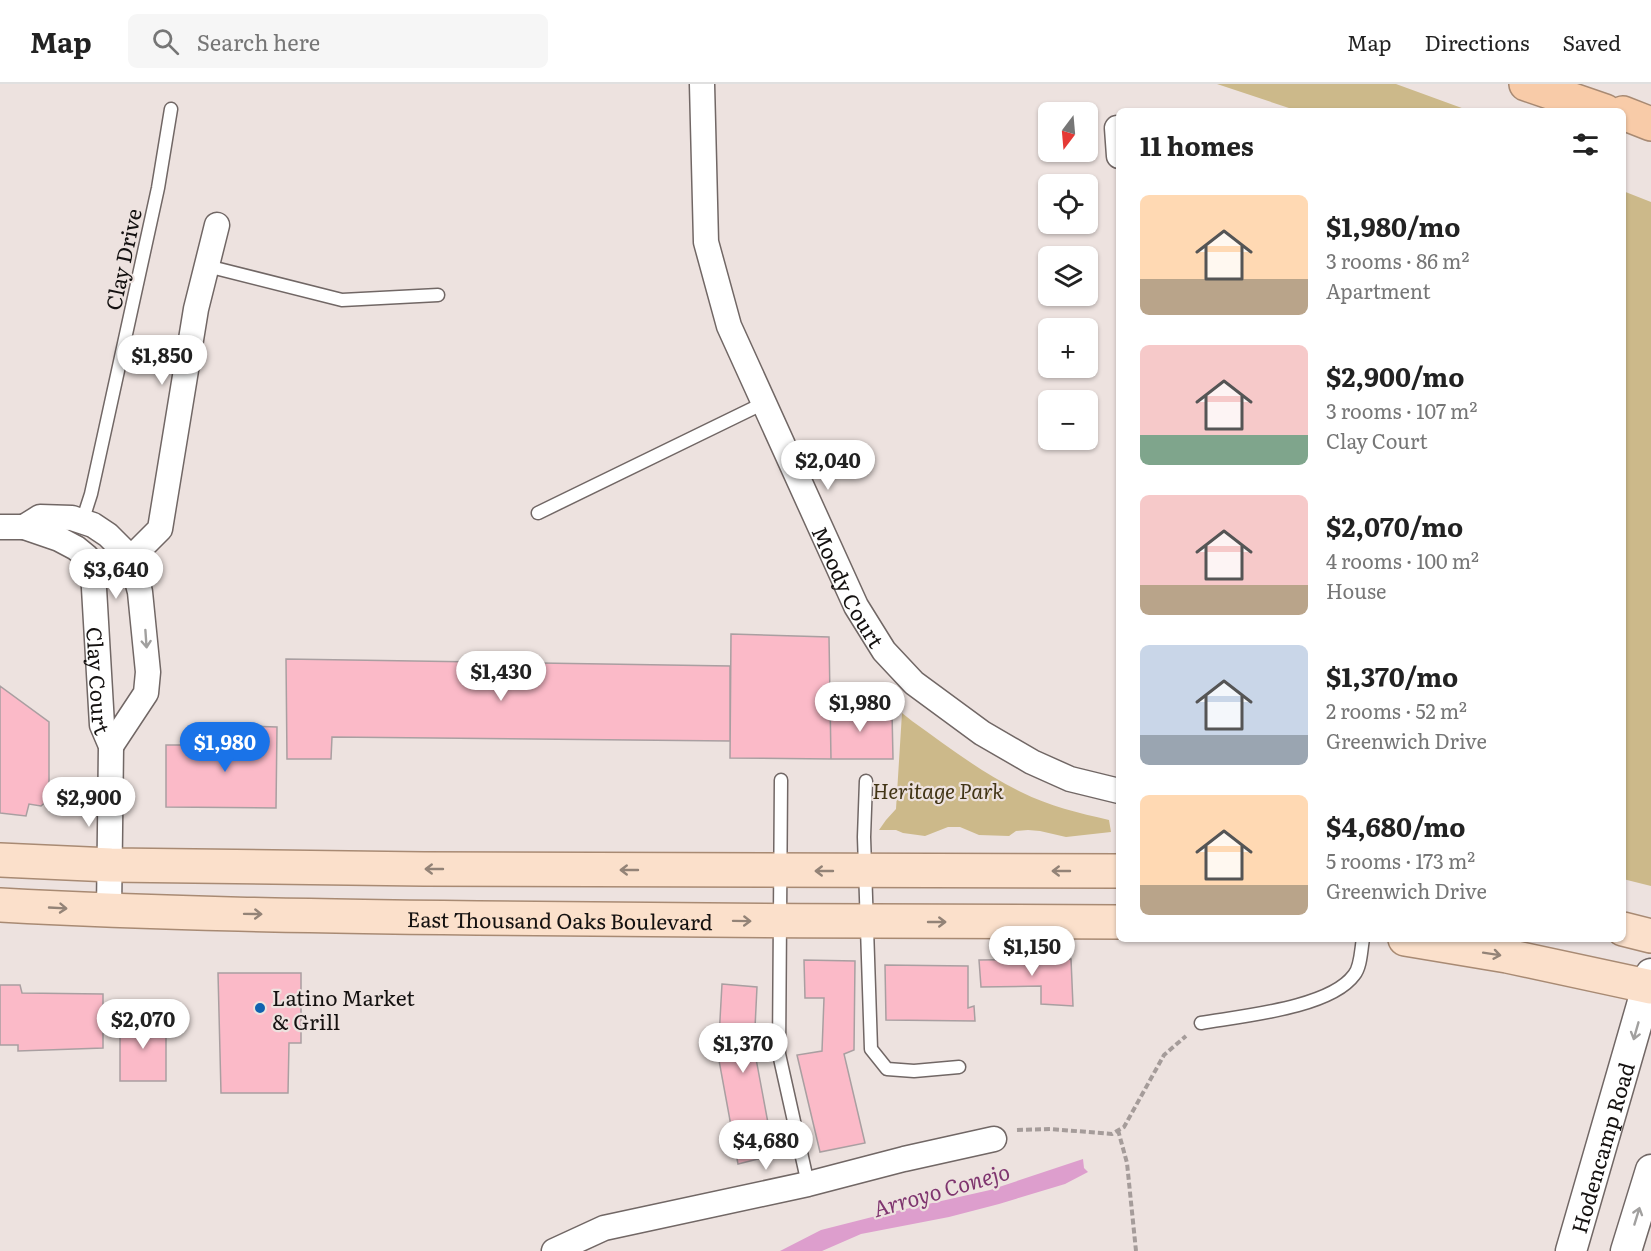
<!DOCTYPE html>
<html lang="en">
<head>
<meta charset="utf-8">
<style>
  body { margin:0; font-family:Literata,serif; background:#f6f6f6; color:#222; height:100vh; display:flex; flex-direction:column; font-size:22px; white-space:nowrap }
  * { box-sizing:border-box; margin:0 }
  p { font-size:20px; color:#767676 }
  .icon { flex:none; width:33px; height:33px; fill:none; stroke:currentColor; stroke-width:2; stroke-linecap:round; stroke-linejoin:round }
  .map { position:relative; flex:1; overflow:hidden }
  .side { position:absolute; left:1116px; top:24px; width:510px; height:834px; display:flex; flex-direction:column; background:#fff; border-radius:9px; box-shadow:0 2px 4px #0004 }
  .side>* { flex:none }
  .needle { width:39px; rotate:196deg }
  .buttons { position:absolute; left:1038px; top:18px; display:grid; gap:12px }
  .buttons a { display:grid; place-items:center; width:60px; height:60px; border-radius:9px; background:#fff; box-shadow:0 2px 4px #0004; font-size:30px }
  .price { position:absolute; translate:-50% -51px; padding:0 14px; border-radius:21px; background:#fff; color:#222; font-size:20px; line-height:39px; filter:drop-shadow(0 2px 3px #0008) }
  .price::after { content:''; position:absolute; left:50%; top:36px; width:18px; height:14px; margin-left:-9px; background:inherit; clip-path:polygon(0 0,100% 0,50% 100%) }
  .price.current { background:#1a73e8; color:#fff }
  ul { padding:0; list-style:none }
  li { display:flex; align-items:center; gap:18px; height:150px; padding:0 24px }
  li span { display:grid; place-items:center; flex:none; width:168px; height:120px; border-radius:9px; color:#555 }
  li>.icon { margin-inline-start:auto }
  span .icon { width:72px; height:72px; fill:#fffc; stroke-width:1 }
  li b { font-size:26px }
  h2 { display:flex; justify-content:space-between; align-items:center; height:72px; padding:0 24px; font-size:26px }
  header { display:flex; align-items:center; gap:36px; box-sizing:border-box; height:84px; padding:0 30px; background:#fff; border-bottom:2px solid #e0e0e0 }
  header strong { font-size:28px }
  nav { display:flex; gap:33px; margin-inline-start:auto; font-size:21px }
  .search { width:420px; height:54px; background:#f6f6f6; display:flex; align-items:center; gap:15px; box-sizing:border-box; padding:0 21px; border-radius:9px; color:#767676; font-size:22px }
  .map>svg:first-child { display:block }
</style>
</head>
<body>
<header>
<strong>Map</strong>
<div class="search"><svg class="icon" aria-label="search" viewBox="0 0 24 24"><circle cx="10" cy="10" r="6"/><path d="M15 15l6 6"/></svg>Search here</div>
<nav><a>Map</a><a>Directions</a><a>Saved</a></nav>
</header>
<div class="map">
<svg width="1651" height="1167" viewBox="0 0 1651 1167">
  <rect width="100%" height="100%" fill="#ede2df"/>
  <path fill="#ccb98a" d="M1217 0H1396L1470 27H1298Z
    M1623 107 1651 118V802L1623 795Z
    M902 629 912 637C947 662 982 689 1021 708 1049 722 1079 729 1109 736L1111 748 1066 753 1040 747 1028 746 1016 747 1009 752 979 751 960 743H948L925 752 903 749 896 746H879L886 736 896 725Z"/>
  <path fill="#dd9ecd" d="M1083 1075 1084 1084 1088 1088 1065 1100 999 1120 949 1133 861 1150 822 1167H780L821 1146 888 1129 990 1106Z"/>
  <path fill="#fbbac8" stroke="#a99fa1" stroke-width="1.5" d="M731 550 829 553 831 675 730 674Z
    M286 575 730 582V657L332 653 331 675H287Z
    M0 602 49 638V715L41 722 29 720 26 732 0 729Z
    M830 618H850L851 627 892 628 893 675H831Z
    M241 642 277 643 276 724 166 723V661H241Z
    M1071 875 1073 922 1041 920V902L981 903 979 876Z
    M804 876 855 877 854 966 844 970 865 1059 820 1068 797 971 822 967 824 914H805Z
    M885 881 968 882V924L974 922 975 937 886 936Z
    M218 889H301V959H289L288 1009H221Z
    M722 900 757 903 754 964 774 1071 738 1080 718 971Z
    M0 901H20L22 909 103 910V964L18 967V961H0Z
    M120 936H166V997H120Z"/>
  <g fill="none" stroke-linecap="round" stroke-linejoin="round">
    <g stroke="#716765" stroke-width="15">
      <path id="service" d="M207 182 342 216 438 211
        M538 429 764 319
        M82 438 91 410 158 104 171 25
        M781 696 779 970 808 1100
        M866 697 864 753 871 965 887 985 914 987 959 983
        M1201 939C1241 932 1330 924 1354 891 1361 883 1361 865 1363 855"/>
    </g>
    <g stroke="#716765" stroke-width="27">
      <g id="minor">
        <path id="s1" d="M702 0 706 158 729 242 856 522 884 567 914 599 982 649 1032 678 1070 695 1119 707"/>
        <path d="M1117 44 1119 72"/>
        <path id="s2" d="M0 443H24L59 455 76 464 87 473 93 487 102 641 111 662 109 827"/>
        <path d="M24 443 40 433 72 434 93 441 108 451 131 474 140 508 148 588 146 609 111 662"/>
        <path d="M131 474 160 445 196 225 217 141"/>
        <path d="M554 1167 604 1144 808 1100 904 1075 994 1055"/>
      </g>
    </g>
    <g stroke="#716765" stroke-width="33">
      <g id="tertiary">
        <path id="s3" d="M1571 1167 1651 890"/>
        <path d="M1626 1167 1651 1086"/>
      </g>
    </g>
    <g stroke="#a88a73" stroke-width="36">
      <g id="primary">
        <path d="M0 776 111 781 424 785 1119 787"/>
        <path id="s4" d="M0 821C159 830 318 832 478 834 692 836 905 838 1119 838"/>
        <path d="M1623 845 1651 852"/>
        <path d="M1405 855 1507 872 1651 903"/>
      </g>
    </g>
    <g stroke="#a88a73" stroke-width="36">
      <path id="motorway" d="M1526 0 1605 27
        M1623 29 1651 40"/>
    </g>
    <path stroke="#a59c9a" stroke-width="4" stroke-dasharray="6 3" stroke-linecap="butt" d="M1017 1046 1051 1045 1112 1050 1124 1043 1164 971 1186 952
      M1118 1046 1127 1079 1136 1167"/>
    <use href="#service" stroke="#fff" stroke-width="12"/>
    <use href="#minor" stroke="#fff" stroke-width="24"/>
    <use href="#tertiary" stroke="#fff" stroke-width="30"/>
    <use href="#primary" stroke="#fbe0cb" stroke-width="33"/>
    <use href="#motorway" stroke="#f8cba8" stroke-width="33"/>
  </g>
  <defs><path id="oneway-shaft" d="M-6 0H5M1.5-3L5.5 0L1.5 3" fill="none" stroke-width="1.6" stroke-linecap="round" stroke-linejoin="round" transform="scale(1.5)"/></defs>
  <g stroke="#a1a09f">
    <use href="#oneway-shaft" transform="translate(146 555) rotate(86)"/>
    <use href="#oneway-shaft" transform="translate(1636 947) rotate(106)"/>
    <use href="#oneway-shaft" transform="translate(1637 1132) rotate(-73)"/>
  </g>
  <g stroke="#938377">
    <use href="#oneway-shaft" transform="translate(434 785) rotate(-180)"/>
    <use href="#oneway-shaft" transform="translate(629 786) rotate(-180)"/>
    <use href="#oneway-shaft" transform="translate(824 787) rotate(-180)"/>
    <use href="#oneway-shaft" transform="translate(1061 787) rotate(-180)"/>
    <use href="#oneway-shaft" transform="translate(58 824) rotate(3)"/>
    <use href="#oneway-shaft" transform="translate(253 830) rotate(1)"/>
    <use href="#oneway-shaft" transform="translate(742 837) rotate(1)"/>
    <use href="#oneway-shaft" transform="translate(937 838)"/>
    <use href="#oneway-shaft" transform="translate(1492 870) rotate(9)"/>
  </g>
  <circle fill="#0f62b0" stroke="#ede2df" stroke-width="2" cx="260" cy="924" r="6"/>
  <g text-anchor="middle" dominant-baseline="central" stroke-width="4.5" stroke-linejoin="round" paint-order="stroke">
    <g font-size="21" fill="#141110" stroke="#ede2df">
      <text transform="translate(122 175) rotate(-78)">Clay Drive</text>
      <text stroke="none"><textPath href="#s1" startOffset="532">Moody Court</textPath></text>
      <text stroke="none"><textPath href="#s2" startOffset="219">Clay Court</textPath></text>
      <text stroke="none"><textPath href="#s4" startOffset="560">East Thousand Oaks Boulevard</textPath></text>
      <text stroke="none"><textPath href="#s3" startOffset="108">Hodencamp Road</textPath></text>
    </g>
    <g font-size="21" font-style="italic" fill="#423516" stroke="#ede2df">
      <text x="938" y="705">Heritage Park</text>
    </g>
    <g font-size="21" fill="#141110" stroke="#ede2df" text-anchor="start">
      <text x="272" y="912">Latino Market<tspan x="272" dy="24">&amp; Grill</tspan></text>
    </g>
    <g font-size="22" font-style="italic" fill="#7f356f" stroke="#ede2df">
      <text transform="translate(941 1105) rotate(-16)">Arroyo Conejo</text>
    </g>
  </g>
</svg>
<div class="buttons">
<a><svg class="needle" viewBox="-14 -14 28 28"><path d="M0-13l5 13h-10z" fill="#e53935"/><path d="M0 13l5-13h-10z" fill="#767676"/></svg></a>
<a><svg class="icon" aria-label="locate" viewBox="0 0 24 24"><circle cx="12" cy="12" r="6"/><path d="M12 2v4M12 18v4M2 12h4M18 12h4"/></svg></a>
<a><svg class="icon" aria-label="layers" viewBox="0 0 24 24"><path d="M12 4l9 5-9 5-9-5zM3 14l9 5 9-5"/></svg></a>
<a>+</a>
<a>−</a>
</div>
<b class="price" style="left:162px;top:302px">$1,850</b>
<b class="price" style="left:828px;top:407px">$2,040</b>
<b class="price" style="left:116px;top:516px">$3,640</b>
<b class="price" style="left:501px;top:618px">$1,430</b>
<b class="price" style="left:860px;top:649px">$1,980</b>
<b class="price current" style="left:225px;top:689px">$1,980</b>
<b class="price" style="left:89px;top:744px">$2,900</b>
<b class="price" style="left:1032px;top:893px">$1,150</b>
<b class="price" style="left:143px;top:966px">$2,070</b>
<b class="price" style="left:743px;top:990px">$1,370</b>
<b class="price" style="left:766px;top:1087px">$4,680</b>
<section class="side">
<h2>11 homes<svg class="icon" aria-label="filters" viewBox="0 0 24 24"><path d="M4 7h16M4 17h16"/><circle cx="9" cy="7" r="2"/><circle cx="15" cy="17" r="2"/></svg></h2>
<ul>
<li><span style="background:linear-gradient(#ffd9b3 70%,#b9a48a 0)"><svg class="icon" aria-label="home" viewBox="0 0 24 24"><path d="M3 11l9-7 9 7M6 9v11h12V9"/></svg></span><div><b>$1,980/mo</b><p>3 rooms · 86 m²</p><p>Apartment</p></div></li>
<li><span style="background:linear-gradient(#f6c9c9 75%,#7fa58c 0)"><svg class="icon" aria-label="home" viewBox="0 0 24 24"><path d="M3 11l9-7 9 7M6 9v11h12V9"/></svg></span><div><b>$2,900/mo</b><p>3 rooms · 107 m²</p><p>Clay Court</p></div></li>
<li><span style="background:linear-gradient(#f6c9c9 75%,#b9a48a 0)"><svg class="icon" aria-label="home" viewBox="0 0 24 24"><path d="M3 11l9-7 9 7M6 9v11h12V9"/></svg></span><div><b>$2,070/mo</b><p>4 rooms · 100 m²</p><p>House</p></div></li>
<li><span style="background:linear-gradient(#c9d6e8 75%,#9aa5b1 0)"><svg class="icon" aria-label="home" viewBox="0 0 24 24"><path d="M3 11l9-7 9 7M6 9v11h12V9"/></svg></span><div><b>$1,370/mo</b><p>2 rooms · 52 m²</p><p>Greenwich Drive</p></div></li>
<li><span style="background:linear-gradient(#ffd9b3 75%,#b9a48a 0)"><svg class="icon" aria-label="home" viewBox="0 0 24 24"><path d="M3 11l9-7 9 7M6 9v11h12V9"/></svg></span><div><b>$4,680/mo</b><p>5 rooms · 173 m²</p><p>Greenwich Drive</p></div></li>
</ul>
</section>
</div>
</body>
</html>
